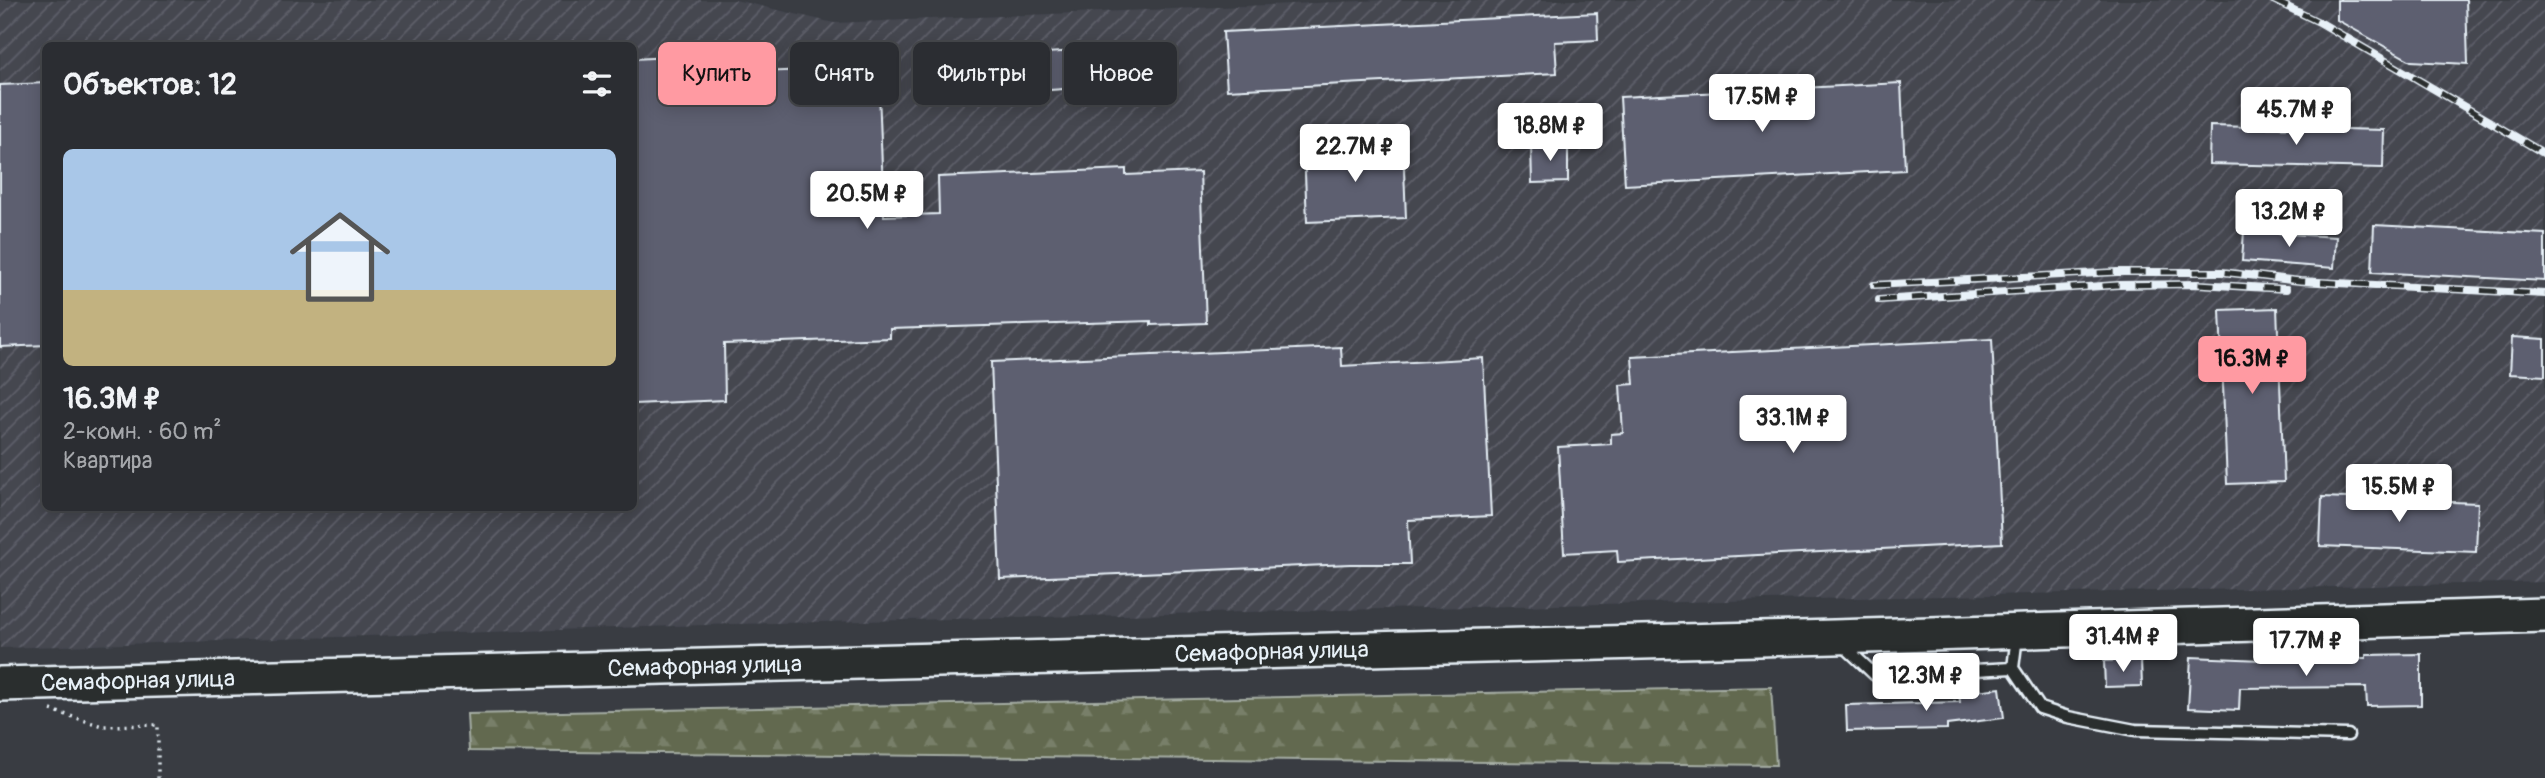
<!DOCTYPE html>
<html lang="ru">
<head>
<meta charset="utf-8">
<style>
  body { margin:0; font-family:Pangolin,sans-serif; background:#37393e; color:#f1f3f6; height:100vh; display:flex; flex-direction:column; font-size:26px; white-space:nowrap }
  * { box-sizing:border-box; margin:0 }
  p { font-size:23px; color:#a6a8ac }
  .icon { flex:none; width:38px; height:38px; fill:none; stroke:currentColor; stroke-width:2; stroke-linecap:round; stroke-linejoin:round }
  .map { position:relative; flex:1; overflow:hidden }
  .panel { position:absolute; left:42px; top:42px; width:595px; height:469px; display:flex; flex-direction:column; background:#2b2d32; border-radius:10px; box-shadow:0 4px 18px #0003,0 0 0 2px #47494d }
  .panel>* { flex:none }
  .guide { position:absolute; left:658px; top:42px; width:665px; height:63px; display:flex; gap:14px }
  .price { position:absolute; translate:-50% -60px; padding:0 16px; border-radius:7px; background:#fff; color:#222; font-size:23px; line-height:46px; filter:drop-shadow(0 2px 4px #0008) }
  .price::after { content:''; position:absolute; left:50%; top:42px; width:21px; height:16px; margin-left:-10px; background:inherit; clip-path:polygon(0 0,100% 0,50% 100%) }
  .price.selected { background:#ff9aa2; color:#111 }
  ul { padding:0; list-style:none }
  li { display:grid; align-content:center; gap:14px; height:371px; padding:0 21px }
  li span { display:grid; place-items:center; height:217px; border-radius:10px; color:#555 }
  li>.icon { margin-inline-start:auto }
  span .icon { width:126px; height:126px; fill:#fffc; stroke-width:1 }
  li b { font-size:30px }
  h2 { display:flex; justify-content:space-between; align-items:center; height:84px; padding:0 21px; font-size:30px }
  .chip { padding:0 24px; border-radius:10px; background:#2b2d32; box-shadow:0 4px 18px #0003,0 0 0 2px #47494d; font-size:24px; line-height:63px }
  .chip.selected { background:#ff9aa2; color:#111 }
  .map>svg:first-child { display:block }
</style>
</head>
<body>
<div class="map">
<svg width="2545" height="778" viewBox="0 0 2545 778">
  <defs>
    <pattern id="industrial-furrows" width="10" height="10" patternUnits="userSpaceOnUse" patternTransform="scale(1.75)"><rect width="10" height="10" fill="#444650"/><path d="M-1 1l2-2M0 10L10 0M9 11l2-2" fill="none" stroke="#5f616a"/></pattern>
    <pattern id="forest-firs" width="22" height="20" patternUnits="userSpaceOnUse" patternTransform="scale(1.75)"><rect width="22" height="20" fill="#62694f"/><path d="M5 1l3.5 6h-7zM16 11l3.5 6h-7z" fill="#787f69"/></pattern>
  </defs>
  <rect width="100%" height="100%" fill="#393c42"/>
  <filter id="ink" filterUnits="userSpaceOnUse"><feTurbulence type="fractalNoise" baseFrequency=".0143" numOctaves="2"/><feDisplacementMap in="SourceGraphic" scale="14" xChannelSelector="R" yChannelSelector="G"/><feConvolveMatrix kernelMatrix="1 2 1 2 8 2 1 2 1" color-interpolation-filters="sRGB"/></filter>
  <g filter="url(#ink)">
    <path fill="url(#industrial-furrows)" fill-rule="evenodd" d="M0 0H735L834 23 1385 0H2545V582L735 624 0 648ZM46 46H634V508H46Z"/>
    <path fill="url(#forest-firs)" stroke="#a5ada4" stroke-width="2" d="M1771 687 1776 765 469 751 467 714Z"/>
    <path fill="#5d5e70" stroke="#e8f1f8" stroke-width="2" d="M2337 0H2466L2468 64 2411 61 2337 20Z
      M1597 13 1598 40 1555 42 1557 73 1227 90 1223 32Z
      M1076 51 1079 88 944 97 941 60Z
      M687 56 688 75 878 67 884 216 939 214 938 177 1126 169V175L1200 172 1206 323 1151 325V321L890 329V338L724 344 725 400 634 404V59Z
      M46 83V345L0 347V85Z
      M1901 83 1905 170 1625 185 1620 97Z
      M2210 126 2384 130 2383 168 2209 164Z
      M1568 143V182L1532 183 1531 144Z
      M1403 145 1406 218 1307 222 1304 149Z
      M2374 225 2545 234V281L2372 272Z
      M2244 231 2336 237 2334 268 2242 261Z
      M2277 308 2284 482 2227 484 2220 310Z
      M2512 337 2545 339V376L2510 374Z
      M1992 339 2002 543 1618 562 1617 550 1564 553 1558 447 1611 444V434L1623 433 1620 385 1634 384 1632 357Z
      M1341 347 1342 366 1483 358 1491 516 1408 520 1410 564H1350L1000 579 991 362Z
      M2322 497 2478 503 2476 552 2320 546Z
      M2421 654V705L2367 706 2366 687 2240 688 2239 710 2188 708 2191 657 2262 660V658H2366V655Z
      M2141 660 2142 686 2105 687 2104 661Z
      M2000 688 2004 718 1947 725V729L1847 731 1846 705 1960 702 1959 693Z"/>
    <g fill="none" stroke-linecap="round" stroke-linejoin="round">
      <g stroke="#e8f1f8" stroke-width="15">
        <path id="service" d="M2017 636 2013 668 2040 708 2068 717 2135 730 2348 735
          M1843 645 1875 675 2013 668"/>
      </g>
      <g stroke="#e8f1f8" stroke-width="38">
        <g id="trunk">
          <path id="s1" d="M0 684 1834 637 2545 615"/>
        </g>
      </g>
      <path stroke="#e8f1f8" stroke-width="3.5" stroke-dasharray="2 5" stroke-linecap="butt" d="M51 710 102 726 158 725V778"/>
      <use href="#service" stroke="#2a2d2e" stroke-width="10"/>
      <use href="#trunk" stroke="#2a2d2e" stroke-width="33"/>
      <g stroke="#e8f1f8" stroke-width="8">
        <path id="rail" d="M2273 0 2321 23 2545 154
          M1874 285 2117 272H2222L2300 281 2545 294
          M1879 300 2118 285 2198 284 2286 289"/>
      </g>
      <use href="#rail" stroke="#2a2d2e" stroke-width="5" stroke-dasharray="16" stroke-linecap="butt"/>
    </g>
  </g>
  <g text-anchor="middle" dominant-baseline="central" stroke-width="6" stroke-linejoin="round" paint-order="stroke">
    <g font-size="24" fill="#e8f1f8" stroke="#2a2d2e">
      <text stroke="none"><textPath href="#s1" startOffset="1272">Семафорная улица</textPath></text>
      <text stroke="none"><textPath href="#s1" startOffset="705">Семафорная улица</textPath></text>
      <text stroke="none"><textPath href="#s1" startOffset="138">Семафорная улица</textPath></text>
    </g>
  </g>
</svg>
<b class="price" style="left:1762px;top:134px">17.5M ₽</b>
<b class="price" style="left:2296px;top:147px">45.7M ₽</b>
<b class="price" style="left:1550px;top:163px">18.8M ₽</b>
<b class="price" style="left:1355px;top:184px">22.7M ₽</b>
<b class="price" style="left:867px;top:231px">20.5M ₽</b>
<b class="price" style="left:2289px;top:249px">13.2M ₽</b>
<b class="price selected" style="left:2252px;top:396px">16.3M ₽</b>
<b class="price" style="left:1793px;top:455px">33.1M ₽</b>
<b class="price" style="left:2399px;top:524px">15.5M ₽</b>
<b class="price" style="left:2123px;top:674px">31.4M ₽</b>
<b class="price" style="left:2306px;top:678px">17.7M ₽</b>
<b class="price" style="left:1926px;top:713px">12.3M ₽</b>
<div class="guide">
<a class="chip selected">Купить</a>
<a class="chip">Снять</a>
<a class="chip">Фильтры</a>
<a class="chip">Новое</a>
</div>
<section class="panel">
<h2>Объектов: 12<svg class="icon" aria-label="filters" viewBox="0 0 24 24"><path d="M4 7h16M4 17h16"/><circle cx="9" cy="7" r="2"/><circle cx="15" cy="17" r="2"/></svg></h2>
<ul>
<li><span style="background:linear-gradient(#a9c7e8 65%,#c2b280 0)"><svg class="icon" aria-label="home" viewBox="0 0 24 24"><path d="M3 11l9-7 9 7M6 9v11h12V9"/></svg></span><div><b>16.3M ₽</b><p>2-комн. · 60 m²</p><p>Квартира</p></div></li>
</ul>
</section>
</div>
</body>
</html>
